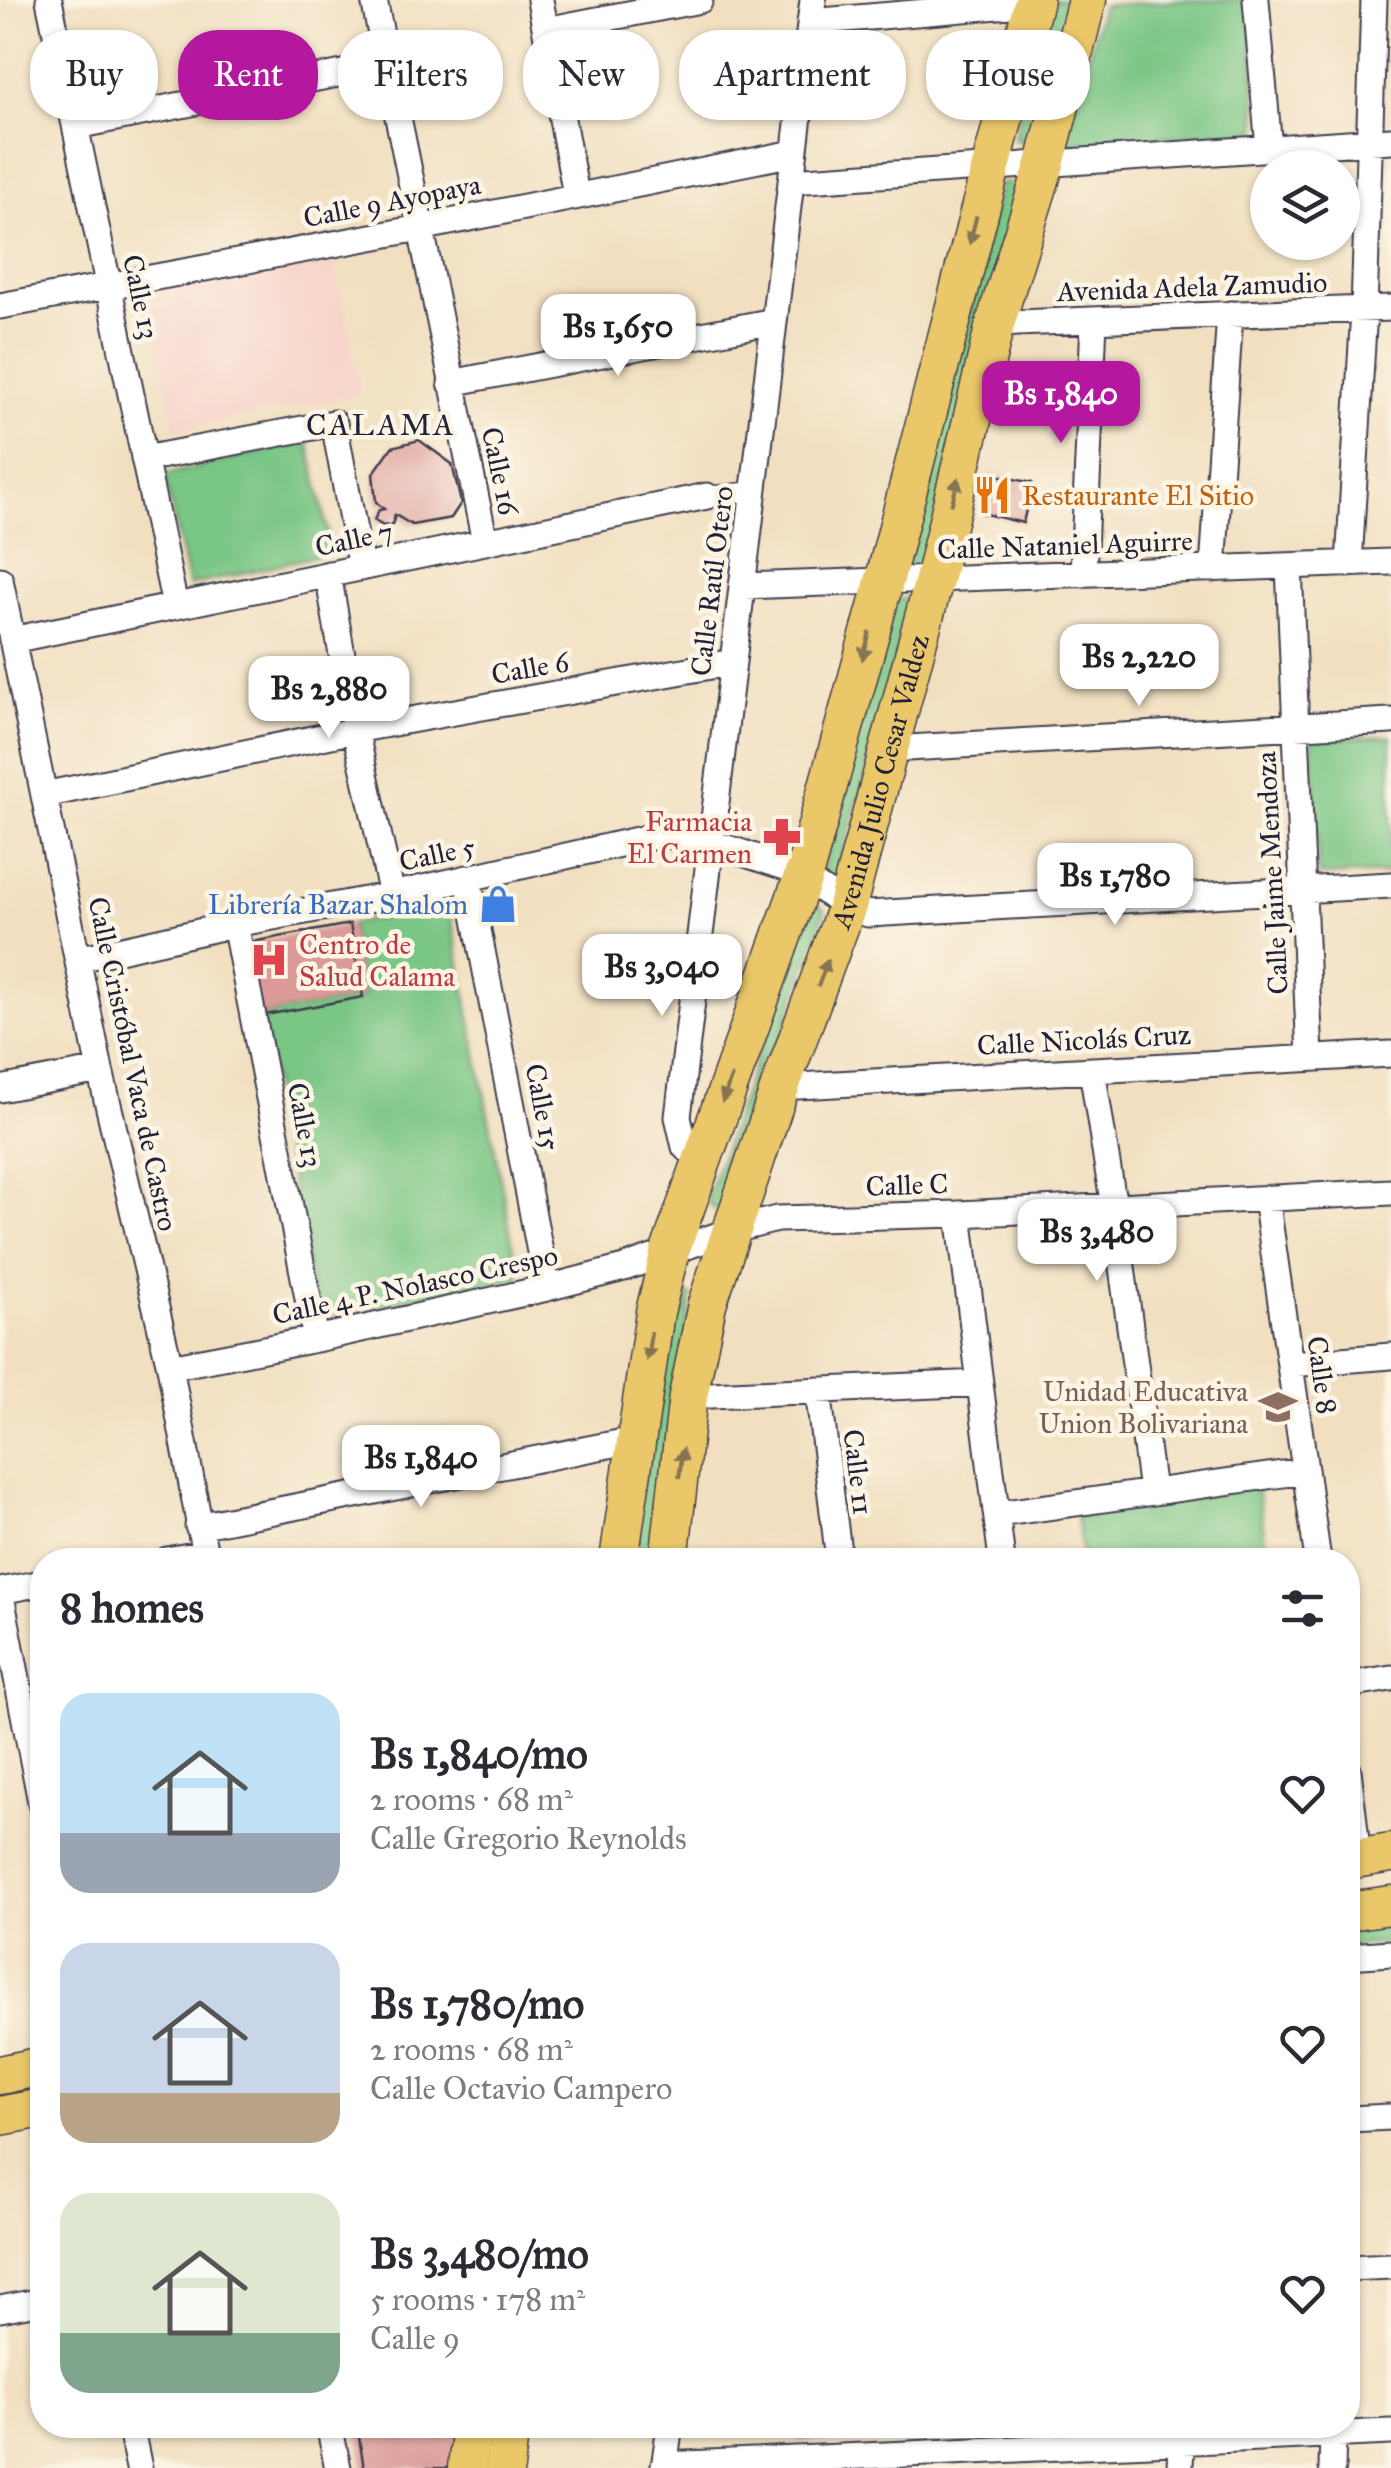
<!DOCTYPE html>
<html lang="en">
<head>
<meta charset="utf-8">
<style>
  body { margin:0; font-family:"IM FELL Great Primer",serif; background:#f2f2f3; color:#2b2b33; height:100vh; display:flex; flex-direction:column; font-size:38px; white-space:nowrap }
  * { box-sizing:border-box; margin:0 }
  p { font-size:32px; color:#7c7c81 }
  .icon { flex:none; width:55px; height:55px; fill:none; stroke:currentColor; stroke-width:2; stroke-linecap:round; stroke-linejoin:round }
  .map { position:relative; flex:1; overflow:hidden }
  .sheet { position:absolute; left:30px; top:1548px; width:1330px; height:890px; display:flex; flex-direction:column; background:#fff; border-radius:40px; box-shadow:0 2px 8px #0004 }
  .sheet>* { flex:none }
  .banner { position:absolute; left:30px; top:30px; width:1332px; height:90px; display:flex; gap:20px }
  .buttons { position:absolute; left:1250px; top:150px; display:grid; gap:20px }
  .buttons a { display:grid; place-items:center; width:110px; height:110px; border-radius:50%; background:#fff; box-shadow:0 2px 8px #0004; font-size:50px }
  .price { position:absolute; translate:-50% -85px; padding:0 22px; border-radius:20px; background:#fff; color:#222; font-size:32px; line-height:65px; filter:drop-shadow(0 2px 5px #0008) }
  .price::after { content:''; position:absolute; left:50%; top:60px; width:30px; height:22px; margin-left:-15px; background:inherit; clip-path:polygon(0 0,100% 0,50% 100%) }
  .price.active { background:#b5179e; color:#fff }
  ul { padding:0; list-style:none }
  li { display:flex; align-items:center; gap:30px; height:250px; padding:0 30px }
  li span { display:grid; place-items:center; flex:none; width:280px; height:200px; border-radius:30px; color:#555 }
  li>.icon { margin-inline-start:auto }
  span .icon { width:120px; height:120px; fill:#fffc; stroke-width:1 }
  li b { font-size:42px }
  h2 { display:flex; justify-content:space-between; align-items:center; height:120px; padding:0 30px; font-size:42px }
  .chip { padding:0 35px; border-radius:40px; background:#fff; box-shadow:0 2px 8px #0004; font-size:35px; line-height:90px }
  .chip.active { background:#b5179e; color:#fff }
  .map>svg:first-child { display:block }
</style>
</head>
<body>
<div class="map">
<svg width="1391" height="2468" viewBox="0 0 1391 2468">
  <rect width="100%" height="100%" fill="#fcf5e5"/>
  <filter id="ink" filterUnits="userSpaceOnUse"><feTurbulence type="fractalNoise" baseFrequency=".01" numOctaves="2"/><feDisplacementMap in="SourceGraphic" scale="20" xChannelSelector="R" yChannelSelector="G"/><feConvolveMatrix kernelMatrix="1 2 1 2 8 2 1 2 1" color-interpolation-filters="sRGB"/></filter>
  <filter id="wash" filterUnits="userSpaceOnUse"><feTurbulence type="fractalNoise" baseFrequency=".0048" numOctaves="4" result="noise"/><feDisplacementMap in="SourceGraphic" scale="40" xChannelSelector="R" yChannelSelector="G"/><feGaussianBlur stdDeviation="2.25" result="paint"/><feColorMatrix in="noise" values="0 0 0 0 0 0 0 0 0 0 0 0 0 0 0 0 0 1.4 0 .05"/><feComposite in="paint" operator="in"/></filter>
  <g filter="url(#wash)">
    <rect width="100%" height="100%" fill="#f1dfc0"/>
    <path fill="#f7d1c8" d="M333 254 361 393 175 431 147 292Z"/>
    <path fill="#7ac685" stroke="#4e7460" stroke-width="2.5" d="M1045 0H1074L1036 137 1021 142 1014 138Z
      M1176 0H1250L1258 131 1064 145 1102 6Z
      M1000 183H1009L1020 194 924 563 914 566 905 564Z
      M308 441 332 552 189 586 164 475Z
      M899 599H908L914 608 836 878 827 879 822 874 889 601Z
      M1391 736V873L1319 876 1312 739Z
      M811 904 819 905 825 911 723 1209H714L706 1200Z
      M449 905 519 1278 317 1319 260 1016 363 997 350 924Z
      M681 1293 691 1296 657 1560H629L674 1297Z
      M1257 1487 1268 1560H1083L1076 1517Z
      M1391 1916V1943L1348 1946V1922Z
      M799 2425H1098L799 2439Z"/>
    <g id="blocks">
      <path fill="#db9a98" d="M419 440 452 464 461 503 451 518 412 525 395 515 392 525 383 526 374 520 379 510 384 509 376 502 373 474 392 447Z
        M991 474 1032 483 1023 523 982 513Z
        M350 924 363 997 260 1016 246 943Z
        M357 2425H462L459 2468H364Z"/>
    </g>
  </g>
  <g filter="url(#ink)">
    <use href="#blocks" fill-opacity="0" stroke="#413e4f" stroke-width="2.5"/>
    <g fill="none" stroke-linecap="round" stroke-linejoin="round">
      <g stroke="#413e4f" stroke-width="21">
        <path id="pedestrian" d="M707 496 753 491"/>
      </g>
      <g stroke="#413e4f" stroke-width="29">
        <path id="minor" d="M49 0 175 606
          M374 0 485 542
          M540 0 576 195
          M1256 0 1269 149
          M810 22 1033 3
          M546 30 700 0
          M76 126 388 64
          M791 181 1391 140
          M0 306 420 228 794 153
          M995 324 1391 308
          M451 383 774 321
          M144 459 334 423 361 568
          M1349 564 1364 310 1374 0
          M1289 566 1310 1058
          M1213 569 1230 314
          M328 574 355 730 392 895
          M1083 574 1094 321
          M0 580 100 1070 170 1367 206 1560
          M742 586 1391 562
          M12 640 707 496
          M890 749 1391 721
          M44 795 355 730 733 662
          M468 878 547 1288
          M235 924 316 1339
          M78 959 235 924 392 895 651 837 685 834 788 868 847 906 868 914 1391 885
          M1092 1070 1114 1207 1152 1491
          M780 1087 1391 1054
          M0 1089 100 1070
          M703 1159 685 1147 678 1117 813 0
          M1266 1198 1318 1560
          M959 1214 1002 1560
          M1290 1364 1391 1356
          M170 1367 316 1339 547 1288 624 1268 733 1230 777 1219 959 1214 1391 1192
          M818 1390 839 1560
          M688 1396 980 1383
          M997 1514 1304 1471
          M198 1526 634 1440
          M167 1560 205 1553
          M0 1591 42 1807
          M0 1591 42 1583
          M1348 1685 1391 1678
          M1348 1770 1358 1858
          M1348 1956 1391 1953
          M1348 2119 1391 2117
          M1348 2268 1391 2266
          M0 2309 42 2301
          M130 2425 139 2468
          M329 2425 338 2468
          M664 2465 1391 2432
          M664 2468 670 2425
          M1180 2468 1181 2441
          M1332 2468 1333 2434"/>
      </g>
      <g stroke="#413e4f" stroke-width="41">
        <g id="primary">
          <path d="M619 1560 655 1312 670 1251 803 877 884 582 1034 0"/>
          <path id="s1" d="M669 1560 688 1396 707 1304 780 1087 847 906 934 580 995 324 1045 164 1087 0"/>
          <path d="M1348 1860 1391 1853"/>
          <path d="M1348 1911 1391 1905"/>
          <path d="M0 2075 42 2066"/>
          <path d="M0 2116 42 2108"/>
          <path d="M467 2468 472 2425"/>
          <path d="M505 2468 510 2425"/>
        </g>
      </g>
      <use href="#pedestrian" stroke="#fff" stroke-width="18"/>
      <use href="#minor" stroke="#fff" stroke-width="25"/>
      <use href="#primary" stroke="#eac769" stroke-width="38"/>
    </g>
    <defs><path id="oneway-solid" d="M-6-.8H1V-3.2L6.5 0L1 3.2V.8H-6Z" transform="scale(2.5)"/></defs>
    <g fill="#867452">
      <use href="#oneway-solid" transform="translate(973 230) rotate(104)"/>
      <use href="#oneway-solid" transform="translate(955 491) rotate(-76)"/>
      <use href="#oneway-solid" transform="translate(866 646) rotate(105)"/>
      <use href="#oneway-solid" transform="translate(823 973) rotate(-70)"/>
      <use href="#oneway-solid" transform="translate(727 1089) rotate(110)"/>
      <use href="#oneway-solid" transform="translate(649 1346) rotate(99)"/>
      <use href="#oneway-solid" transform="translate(681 1463) rotate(-83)"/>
    </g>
  </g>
  <defs>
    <g id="restaurant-bare" transform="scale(3)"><path d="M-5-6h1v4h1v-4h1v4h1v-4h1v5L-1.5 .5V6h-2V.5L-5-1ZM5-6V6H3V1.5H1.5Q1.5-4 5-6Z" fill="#e8710a" stroke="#fcf5e5" stroke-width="2.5" paint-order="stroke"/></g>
    <g id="pharmacy-bare" transform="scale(3)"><path d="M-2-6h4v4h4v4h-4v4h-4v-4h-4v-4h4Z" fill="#e0444e" stroke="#fcf5e5" stroke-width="2.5" paint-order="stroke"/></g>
    <g id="shop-bare" transform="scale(3)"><path d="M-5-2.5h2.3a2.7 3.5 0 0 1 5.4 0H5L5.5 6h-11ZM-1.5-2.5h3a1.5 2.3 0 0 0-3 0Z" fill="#3f7fe0" stroke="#fcf5e5" stroke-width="2.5" paint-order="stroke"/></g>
    <g id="hospital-bare" transform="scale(3)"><path d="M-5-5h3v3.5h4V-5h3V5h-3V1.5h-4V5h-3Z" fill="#e0444e" stroke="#fcf5e5" stroke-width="2.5" paint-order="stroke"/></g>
    <g id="school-bare" transform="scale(3)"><path d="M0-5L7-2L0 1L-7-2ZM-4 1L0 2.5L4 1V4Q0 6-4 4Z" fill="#8d6e63" stroke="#fcf5e5" stroke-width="2.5" paint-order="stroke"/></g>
  </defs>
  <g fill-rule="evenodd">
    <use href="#restaurant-bare" x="992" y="495"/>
    <use href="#pharmacy-bare" x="782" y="837"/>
    <use href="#shop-bare" x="498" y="904"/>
    <use href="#hospital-bare" x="269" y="960"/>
    <use href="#school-bare" x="1278" y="1407"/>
  </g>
  <g text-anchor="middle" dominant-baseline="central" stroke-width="9" stroke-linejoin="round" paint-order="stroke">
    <g font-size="28" fill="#22223b" stroke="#fcf5e5">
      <text transform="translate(392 201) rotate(-11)">Calle 9 Ayopaya</text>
      <text transform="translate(1192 287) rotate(-2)">Avenida Adela Zamudio</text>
      <text transform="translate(141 297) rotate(78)">Calle 13</text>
      <text transform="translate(500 471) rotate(78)">Calle 16</text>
      <text transform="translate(354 539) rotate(-12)">Calle 7</text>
      <text transform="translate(1065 545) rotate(-2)">Calle Nataniel Aguirre</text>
      <text transform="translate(712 581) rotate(-83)">Calle Raúl Otero</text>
      <text transform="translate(530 668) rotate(-10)">Calle 6</text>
      <text stroke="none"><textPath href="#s1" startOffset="810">Avenida Julio Cesar Valdez</textPath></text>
      <text transform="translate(437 854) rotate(-12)">Calle 5</text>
      <text transform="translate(1272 873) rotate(-93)">Calle Jaime Mendoza</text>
      <text transform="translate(1084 1040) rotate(-3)">Calle Nicolás Cruz</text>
      <text transform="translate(133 1064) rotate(78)">Calle Cristóbal Vaca de Castro</text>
      <text transform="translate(543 1107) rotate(79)">Calle 15</text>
      <text transform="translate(305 1125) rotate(79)">Calle 13</text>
      <text transform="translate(907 1185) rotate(-2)">Calle C</text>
      <text transform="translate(415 1285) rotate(-12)">Calle 4 P. Nolasco Crespo</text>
      <text transform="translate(1322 1375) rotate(82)">Calle 8</text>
      <text transform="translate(858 1472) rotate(83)">Calle 11</text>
    </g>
    <g font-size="28" fill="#c56008" stroke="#fcf5e5" text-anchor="start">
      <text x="1022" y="495">Restaurante El Sitio</text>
    </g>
    <g font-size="28" fill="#be3a42" stroke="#fcf5e5" text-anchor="end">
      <text x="752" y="821">Farmacia<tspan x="752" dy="32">El Carmen</tspan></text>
      <text x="299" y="944" text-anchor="start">Centro de<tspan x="299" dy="32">Salud Calama</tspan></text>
    </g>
    <g font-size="28" fill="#366cbe" stroke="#fcf5e5" text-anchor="end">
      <text x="468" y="904">Librería Bazar Shalom</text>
    </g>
    <g font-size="28" fill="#785e54" stroke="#fcf5e5" text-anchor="end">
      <text x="1248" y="1391">Unidad Educativa<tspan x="1248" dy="32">Union Bolivariana</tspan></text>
    </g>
    <g font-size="30" letter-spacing="2.5" fill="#22223b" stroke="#fcf5e5">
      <text x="381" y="425">CALAMA</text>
    </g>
  </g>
</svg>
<div class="buttons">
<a><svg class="icon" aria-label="layers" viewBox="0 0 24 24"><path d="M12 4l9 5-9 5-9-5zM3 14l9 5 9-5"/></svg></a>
</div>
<b class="price" style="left:618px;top:379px">Bs 1,650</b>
<b class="price active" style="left:1061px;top:446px">Bs 1,840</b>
<b class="price" style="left:1139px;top:709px">Bs 2,220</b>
<b class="price" style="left:329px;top:741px">Bs 2,880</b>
<b class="price" style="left:1115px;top:928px">Bs 1,780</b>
<b class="price" style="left:662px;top:1019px">Bs 3,040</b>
<b class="price" style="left:1097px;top:1284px">Bs 3,480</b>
<b class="price" style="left:421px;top:1510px">Bs 1,840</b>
<div class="banner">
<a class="chip">Buy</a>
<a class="chip active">Rent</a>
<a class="chip">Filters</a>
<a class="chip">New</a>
<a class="chip">Apartment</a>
<a class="chip">House</a>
</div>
<section class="sheet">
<h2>8 homes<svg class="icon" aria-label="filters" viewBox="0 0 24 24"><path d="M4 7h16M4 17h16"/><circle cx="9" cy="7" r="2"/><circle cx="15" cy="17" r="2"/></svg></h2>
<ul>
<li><span style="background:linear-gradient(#bfe0f5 70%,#9aa5b1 0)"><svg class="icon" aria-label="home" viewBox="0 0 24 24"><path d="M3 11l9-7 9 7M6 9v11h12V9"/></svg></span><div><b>Bs 1,840/mo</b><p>2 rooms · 68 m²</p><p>Calle Gregorio Reynolds</p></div><svg class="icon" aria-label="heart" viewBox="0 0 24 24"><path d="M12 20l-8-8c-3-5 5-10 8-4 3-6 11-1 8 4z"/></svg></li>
<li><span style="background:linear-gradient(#c9d6e8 75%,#b9a48a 0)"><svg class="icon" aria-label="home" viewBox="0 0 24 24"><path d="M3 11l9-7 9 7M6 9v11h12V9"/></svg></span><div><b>Bs 1,780/mo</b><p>2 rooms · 68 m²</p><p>Calle Octavio Campero</p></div><svg class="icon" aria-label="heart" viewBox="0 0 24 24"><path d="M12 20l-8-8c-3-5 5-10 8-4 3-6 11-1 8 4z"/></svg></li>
<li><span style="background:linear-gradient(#dfe7d0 70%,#7fa58c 0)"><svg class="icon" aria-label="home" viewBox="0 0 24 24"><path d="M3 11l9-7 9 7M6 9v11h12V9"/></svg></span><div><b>Bs 3,480/mo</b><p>5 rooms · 178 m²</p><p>Calle 9</p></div><svg class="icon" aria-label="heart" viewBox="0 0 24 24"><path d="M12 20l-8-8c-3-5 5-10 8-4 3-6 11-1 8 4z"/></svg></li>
</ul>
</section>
</div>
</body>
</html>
